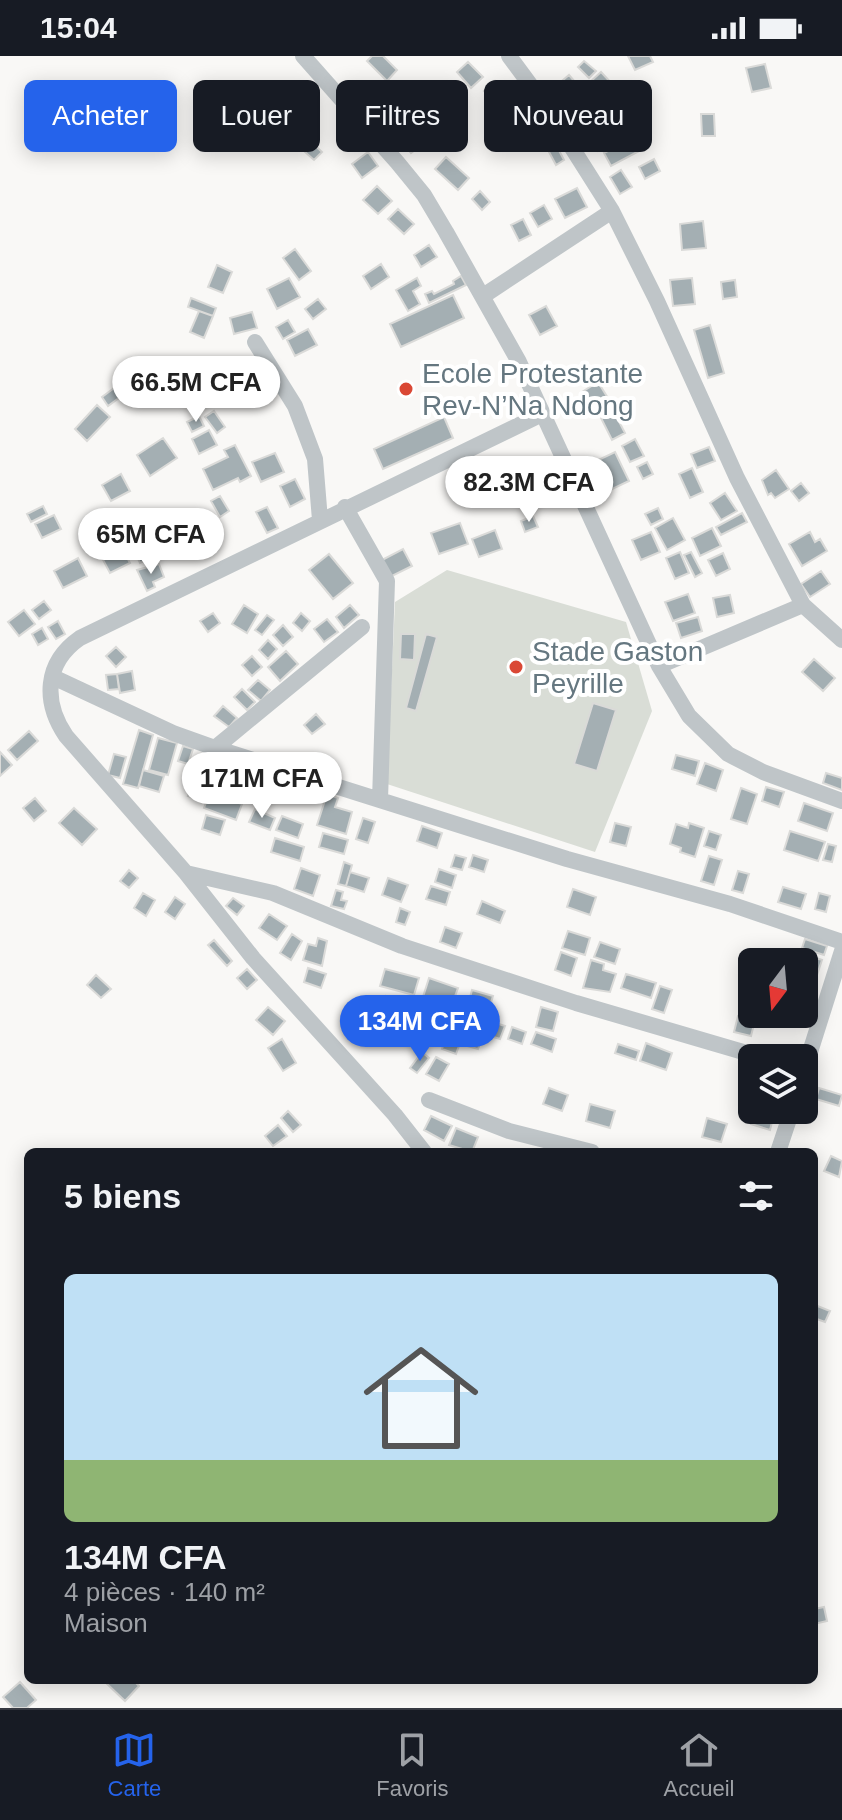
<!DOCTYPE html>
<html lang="fr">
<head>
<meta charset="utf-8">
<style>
  body { margin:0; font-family:Helvetica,sans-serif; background:#20242c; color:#f1f3f6; height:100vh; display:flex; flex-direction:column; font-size:30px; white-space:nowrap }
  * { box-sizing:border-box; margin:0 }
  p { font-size:26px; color:#9ea1a6 }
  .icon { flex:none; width:44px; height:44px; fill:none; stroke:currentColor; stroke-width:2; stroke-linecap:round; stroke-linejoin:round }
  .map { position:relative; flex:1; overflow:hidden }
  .drawer { position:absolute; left:24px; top:1092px; width:794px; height:536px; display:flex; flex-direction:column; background:#171b24; border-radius:12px; box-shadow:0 4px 20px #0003 }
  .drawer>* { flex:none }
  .banner { position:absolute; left:24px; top:24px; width:794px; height:72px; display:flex; gap:16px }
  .needle { width:52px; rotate:196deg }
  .tools { position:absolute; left:738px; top:892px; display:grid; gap:16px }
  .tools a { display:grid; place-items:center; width:80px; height:80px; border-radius:12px; background:#171b24; box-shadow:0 4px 20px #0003; font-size:40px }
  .price { position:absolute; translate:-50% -68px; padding:0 18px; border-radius:28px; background:#fff; color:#222; font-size:26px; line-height:52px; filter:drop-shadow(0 2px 4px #0008) }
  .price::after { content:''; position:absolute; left:50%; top:48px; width:24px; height:18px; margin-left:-12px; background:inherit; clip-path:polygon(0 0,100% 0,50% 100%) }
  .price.current { background:#2563eb; color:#fff }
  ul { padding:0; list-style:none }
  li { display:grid; align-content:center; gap:16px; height:424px; padding:0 40px }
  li+li { border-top:2px solid #363941 }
  li span { display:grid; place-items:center; height:248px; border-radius:12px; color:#555 }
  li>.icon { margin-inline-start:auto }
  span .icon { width:144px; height:144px; fill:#fffc; stroke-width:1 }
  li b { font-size:34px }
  h2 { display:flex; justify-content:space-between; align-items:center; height:96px; padding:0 40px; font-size:34px }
  .tag { padding:0 28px; border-radius:12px; background:#171b24; box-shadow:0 4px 20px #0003; font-size:28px; line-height:72px }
  .tag.current { background:#2563eb; color:#fff }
  .status { display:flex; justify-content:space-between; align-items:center; height:56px; padding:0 40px; background:#171b24; direction:ltr }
  .status svg { height:22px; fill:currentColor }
  .menu { display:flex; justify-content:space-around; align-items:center; height:112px; border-top:2px solid #363941; background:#171b24; font-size:22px; color:#9ea1a6 }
  .menu a { display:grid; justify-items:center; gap:4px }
  .menu .current { color:#2563eb }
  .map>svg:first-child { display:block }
</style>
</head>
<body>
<div class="status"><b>15:04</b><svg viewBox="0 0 49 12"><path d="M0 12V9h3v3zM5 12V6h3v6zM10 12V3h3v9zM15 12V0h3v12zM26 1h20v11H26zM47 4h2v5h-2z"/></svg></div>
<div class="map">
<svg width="842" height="1652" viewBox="0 0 842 1652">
  <rect width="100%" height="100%" fill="#f9f8f6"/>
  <path fill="#d9ddd6" d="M447 514 626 566 652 655 595 796 387 728 395 546Z"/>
  <path fill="#a4afb3" stroke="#dadad8" stroke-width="2" d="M372 0H383L397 14 387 25 367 5Z
    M628 0H650L653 6 635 14Z
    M584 5 596 15 589 22 578 11Z
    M468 6 483 21 471 32 457 16Z
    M765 8 771 32 752 36 746 12Z
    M601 16 614 30 602 41 589 27Z
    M569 19 580 32 567 43 556 30Z
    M495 25 508 39 497 49 484 35Z
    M300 35 319 55 304 70 284 50Z
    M614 45 627 63 620 69 606 50Z
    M385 46 391 55 376 64 371 56Z
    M418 53 427 64 416 73 407 63Z
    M701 58H714L715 80H702Z
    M607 65 617 86 598 95 589 73Z
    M403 66 411 76 401 84 393 75Z
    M418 76 425 86 411 97 403 87Z
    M304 79 322 96 314 104 296 88Z
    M634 81 641 94 611 110 604 97Z
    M556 89 564 104 556 109 548 94Z
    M368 96 378 110 362 122 352 108Z
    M446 101 469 122 458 134 435 113Z
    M654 103 660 115 645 123 639 111Z
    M621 114 632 131 620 138 610 121Z
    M377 130 392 145 378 158 363 144Z
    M577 132 587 151 565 162 555 143Z
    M480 135 490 146 482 154 472 143Z
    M544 149 552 163 538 171 530 157Z
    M398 153 414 168 404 178 388 163Z
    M523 163 531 179 519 185 511 169Z
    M703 165 706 192 682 194 680 168Z
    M429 189 437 201 421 211 414 199Z
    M295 193 311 215 299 224 283 202Z
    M381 208 389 221 371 233 363 220Z
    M217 209 232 216 223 237 208 231Z
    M461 220 466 229 429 247 425 238 432 235 434 238 454 228 453 225Z
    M289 222 300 241 277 253 267 233Z
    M417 222 421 230 413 235 420 248 408 255 396 234Z
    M692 222 695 248 673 250 670 224Z
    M735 224 737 241 723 243 721 226Z
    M453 239 464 262 401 291 390 268Z
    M191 242 216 252 213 260 188 251Z
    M318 243 326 253 313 263 305 253Z
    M546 250 557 270 540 279 529 259Z
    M199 255 213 260 204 282 190 276Z
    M252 256 257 272 234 278 230 262Z
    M288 264 295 276 283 283 276 271Z
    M710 269 724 317 708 322 694 274Z
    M308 273 317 289 295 300 287 284Z
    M218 303 224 321 211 325 205 306Z
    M598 326 611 347 595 356 582 336Z
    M121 327 127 336 108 350 102 341Z
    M97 349 110 361 87 385 75 373Z
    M214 355 225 371 217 377 205 361Z
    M614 356 625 377 612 384 601 362Z
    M199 360 204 370 192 376 187 366Z
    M444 361 453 382 383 413 374 393Z
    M209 374 217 389 199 398 192 383Z
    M163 382 177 402 150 420 137 399Z
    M635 383 644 400 630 406 622 390Z
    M235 389 251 420 240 426 238 422 213 434 203 413 228 401 224 394Z
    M709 391 715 405 697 412 691 398Z
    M615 396 629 425 606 436 592 407Z
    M275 397 284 416 261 426 252 406Z
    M537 402 545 426 522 434 514 410Z
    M647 406 653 418 643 423 637 411Z
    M492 412 499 430 484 436 477 417Z
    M692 412 703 436 690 442 679 418Z
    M776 414 789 433 775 442 771 437 768 439 762 424Z
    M121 418 130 435 111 445 102 429Z
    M295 423 305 443 290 451 280 430Z
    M801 427 809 437 799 445 791 435Z
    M725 437 737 455 721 464 710 447Z
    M220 440 229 455 220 461 211 445Z
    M43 450 47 458 31 466 27 458Z
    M267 451 278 472 267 477 256 456Z
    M658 452 663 463 651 469 645 458Z
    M206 455 212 468 197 476 190 463Z
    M742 457 747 466 721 479 716 471Z
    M54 459 61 473 42 482 35 468Z
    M533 460 538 471 525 476 521 465Z
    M673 462 685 484 667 494 655 472Z
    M460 467 468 488 439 498 431 477Z
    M712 472 721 490 700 500 692 482Z
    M495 474 502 493 479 501 472 483Z
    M651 476 660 496 641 504 632 484Z
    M810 476 815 486 820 483 827 495 802 510 789 488Z
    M170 479 175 490 160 496 155 485Z
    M147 483 155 500 140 507 132 490Z
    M121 490 130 507 110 517 101 500Z
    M403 493 412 510 390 521 382 504Z
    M680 496 689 517 675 523 666 502Z
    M691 496 702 517 695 521 684 499Z
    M723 497 730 513 716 520 708 504Z
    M329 498 353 527 333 543 309 514Z
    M78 502 87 520 63 532 54 515Z
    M159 508 164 521 153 526 155 531 147 535 137 514Z
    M821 515 830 528 810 541 801 528Z
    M688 538 695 557 673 565 665 546Z
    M730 539 734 557 717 561 713 542Z
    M44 545 51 554 39 563 32 554Z
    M244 549 258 558 247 577 232 568Z
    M350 549 359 559 344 572 336 561Z
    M24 554 35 568 19 580 8 566Z
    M213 557 220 567 208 576 200 565Z
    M301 557 310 565 302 575 293 567Z
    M267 559 274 564 262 579 255 574Z
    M698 561 702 575 681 582 676 567Z
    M327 563 338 576 324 586 314 573Z
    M58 565 65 578 56 583 48 571Z
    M283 569 293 581 283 590 273 579Z
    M42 572 48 583 38 589 32 578Z
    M401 578H415L414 604 400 603Z
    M426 578 437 581 416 655 406 652Z
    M268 584 277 593 268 603 259 594Z
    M116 591 126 601 116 611 106 600Z
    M286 595 298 608 280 625 268 611Z
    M252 600 262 611 252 620 242 609Z
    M814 603 835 622 823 635 802 616Z
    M132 615 135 634 120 637 117 618Z
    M117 618 119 633 108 634 106 619Z
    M258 624 270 634 261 645 248 634Z
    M242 633 255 646 247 654 234 641Z
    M593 647 616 654 597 715 574 708Z
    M223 650 237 662 229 671 214 660Z
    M316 658 325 668 312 678 304 669Z
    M139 674 153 679 138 732 123 728Z
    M29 675 38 685 17 704 8 694Z
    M158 682 177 687 168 719 149 714Z
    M183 690 193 693 188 708 178 705Z
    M0 696 12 709 0 720Z
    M114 698 126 701 120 722 108 719Z
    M676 699 699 705 695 720 672 713Z
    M705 707 723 714 716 735 697 728Z
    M218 713 227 716 220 734 211 730Z
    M143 714 164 720 159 736 139 730Z
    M826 717 842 722V734L823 727Z
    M194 725 203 728 198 743 188 740Z
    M253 728 262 731 257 747 248 745Z
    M766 731 784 736 779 751 762 745Z
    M741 732 757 738 747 768 731 763Z
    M210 736 242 748 236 764 204 752Z
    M327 738 338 742 335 751 352 756 346 778 317 769Z
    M35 742 46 755 34 765 23 752Z
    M804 747 833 757 827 775 798 765Z
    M74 752 97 773 82 789 59 767Z
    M255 753 275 762 270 774 249 766Z
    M206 759 225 764 220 779 202 773Z
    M282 760 303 768 298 782 276 774Z
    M363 762 375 766 368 787 356 783Z
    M615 767 631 771 626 790 610 786Z
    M689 767 704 772 695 801 680 796 681 792 670 788 676 768 688 772Z
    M422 770 442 777 437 792 417 785Z
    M709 775 721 779 716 794 704 790Z
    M790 775 825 786 818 805 784 794Z
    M323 777 348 784 344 798 319 791Z
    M275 782 304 791 300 805 271 796Z
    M828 788 836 790 832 806 823 804Z
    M455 799 466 802 462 814 451 811Z
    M473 799 488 804 484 816 469 811Z
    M709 800 722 804 714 829 701 825Z
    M344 806 352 809 346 830 338 828Z
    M301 812 320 819 313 840 294 833Z
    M439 813 456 819 452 832 435 826Z
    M129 814 138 822 129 832 120 825Z
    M738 815 749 818 743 837 732 834Z
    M350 816 369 822 364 836 346 830Z
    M388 822 408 829 401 846 382 839Z
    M431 830 450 836 446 849 426 843Z
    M783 831 806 838 801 853 778 846Z
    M573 833 596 841 590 859 567 851Z
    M336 834 343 836 341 844 347 845 344 853 331 850Z
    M143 837 155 844 146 860 134 852Z
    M819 837 830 840 826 856 815 853Z
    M175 841 185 848 175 863 165 856Z
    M233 842 244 850 237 859 226 850Z
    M482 845 505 855 500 867 477 858Z
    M400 852 410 856 405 869 396 866Z
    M269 858 287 870 277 884 259 872Z
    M445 871 462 877 456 892 440 886Z
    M568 875 590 882 585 899 562 892Z
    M292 878 302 885 291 904 280 897Z
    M318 882 327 885 322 910 303 904 308 888 316 890Z
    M805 883 827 890 824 899 802 892Z
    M214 884 232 905 227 910 208 889Z
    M600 886 620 893 615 908 594 901Z
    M561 896 577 902 571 920 555 914Z
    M798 896 822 904 813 931 804 928V906H795Z
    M591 904 604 908 603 914 616 918 610 936 583 932Z
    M308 912 326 918 321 932 304 926Z
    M247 913 257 924 247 933 237 922Z
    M385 913 419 922 414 939 380 930Z
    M626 918 656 927 651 942 621 932Z
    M96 919 111 933 101 942 87 929Z
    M429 922 458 932 451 951 423 941Z
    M660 930 672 934 664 957 652 953Z
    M472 934 493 940 487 959 467 953Z
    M386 940 403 946 401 954 383 948Z
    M268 951 285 965 273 979 256 964Z
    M541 951 558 956 553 975 536 971Z
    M417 960 440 974 434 984 411 970Z
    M738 960 755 964 751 980 734 976Z
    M492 966 505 970 500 983 487 979Z
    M512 971 526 976 522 988 508 983Z
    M468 976 482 981 478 993 464 989Z
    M536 976 556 983 552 996 531 988Z
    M446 981 460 987 456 998 442 993Z
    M282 983 296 1007 283 1015 268 992Z
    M646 987 672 997 666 1014 640 1005Z
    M618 988 639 995 636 1004 615 997Z
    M422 996 429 1002 417 1017 410 1012Z
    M436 1001 449 1008 439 1025 426 1018Z
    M549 1032 568 1039 562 1055 543 1048Z
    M819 1032 842 1039 839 1050 816 1043Z
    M590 1048 615 1055 610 1072 586 1065Z
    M755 1054H775L770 1074 751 1068Z
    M288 1055 301 1069 293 1076 281 1062Z
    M431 1060 452 1070 444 1085 424 1074Z
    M707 1062 727 1068 721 1086 702 1081Z
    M278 1069 287 1080 273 1090 265 1080Z
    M456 1072 478 1081 472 1096 449 1089Z
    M831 1100 842 1105 839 1121 824 1115Z
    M815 1249 830 1255 825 1266 814 1262Z
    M824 1551 827 1565 814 1568V1553Z
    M107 1624H133L139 1630 125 1645 105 1626Z
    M20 1626 36 1644 27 1652H13L3 1641Z"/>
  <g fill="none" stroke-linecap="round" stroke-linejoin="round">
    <path stroke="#bfc5c8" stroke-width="16" d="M303 0 397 106 424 139 446 176 519 306 659 610 689 660 728 698 763 716 842 745
      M509 0 543 46 612 155 657 245 737 422 803 549 842 584
      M483 240 612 155
      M255 286 295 350 315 403 320 464
      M345 451 387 525 380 744
      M659 610 803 549
      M53 621 173 677 215 692 567 803 730 848 842 886
      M215 692 362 571
      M186 817 273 837 402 890 576 947 764 1002
      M804 1015 842 895
      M429 1044 509 1075 592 1096
      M424 1096 395 1059 253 902 186 817 66 680C43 646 44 607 80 582L542 358
      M778 1096 792 1054"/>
  </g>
  <g fill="#da4835" stroke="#fff" stroke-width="3">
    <circle cx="406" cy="333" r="8"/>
    <circle cx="516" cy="611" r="8"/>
  </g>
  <g text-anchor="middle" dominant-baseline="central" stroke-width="8" stroke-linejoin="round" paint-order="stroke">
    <g font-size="28" fill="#657780" stroke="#fff" text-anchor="start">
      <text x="422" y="317">Ecole Protestante<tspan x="422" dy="32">Rev-N’Na Ndong</tspan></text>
      <text x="532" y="595">Stade Gaston<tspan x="532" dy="32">Peyrille</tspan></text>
    </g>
  </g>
</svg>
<div class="tools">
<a><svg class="needle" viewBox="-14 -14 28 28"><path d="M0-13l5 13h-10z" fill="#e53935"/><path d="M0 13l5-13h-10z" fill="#9ea1a6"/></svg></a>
<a><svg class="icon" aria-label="layers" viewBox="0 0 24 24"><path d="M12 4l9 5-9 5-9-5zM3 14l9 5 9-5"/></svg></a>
</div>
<b class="price" style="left:196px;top:368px">66.5M CFA</b>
<b class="price" style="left:529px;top:468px">82.3M CFA</b>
<b class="price" style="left:151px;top:520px">65M CFA</b>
<b class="price" style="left:262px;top:764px">171M CFA</b>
<b class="price current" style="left:420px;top:1007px">134M CFA</b>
<div class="banner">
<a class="tag current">Acheter</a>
<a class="tag">Louer</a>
<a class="tag">Filtres</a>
<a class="tag">Nouveau</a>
</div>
<section class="drawer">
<h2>5 biens<svg class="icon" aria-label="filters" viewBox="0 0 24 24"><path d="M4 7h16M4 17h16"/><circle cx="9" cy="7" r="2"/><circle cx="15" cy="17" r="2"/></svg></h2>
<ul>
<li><span style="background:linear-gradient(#bfe0f5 75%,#8fb573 0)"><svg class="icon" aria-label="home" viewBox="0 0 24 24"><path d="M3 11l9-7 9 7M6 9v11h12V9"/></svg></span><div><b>134M CFA</b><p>4 pièces · 140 m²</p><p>Maison</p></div></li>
</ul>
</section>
</div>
<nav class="menu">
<a class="current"><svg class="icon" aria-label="map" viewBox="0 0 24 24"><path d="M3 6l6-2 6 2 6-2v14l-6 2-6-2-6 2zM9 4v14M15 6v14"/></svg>Carte</a>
<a><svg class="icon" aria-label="saved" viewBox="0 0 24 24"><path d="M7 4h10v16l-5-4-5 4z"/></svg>Favoris</a>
<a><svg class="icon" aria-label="home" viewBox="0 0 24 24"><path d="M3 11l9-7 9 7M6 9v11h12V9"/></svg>Accueil</a>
</nav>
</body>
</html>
